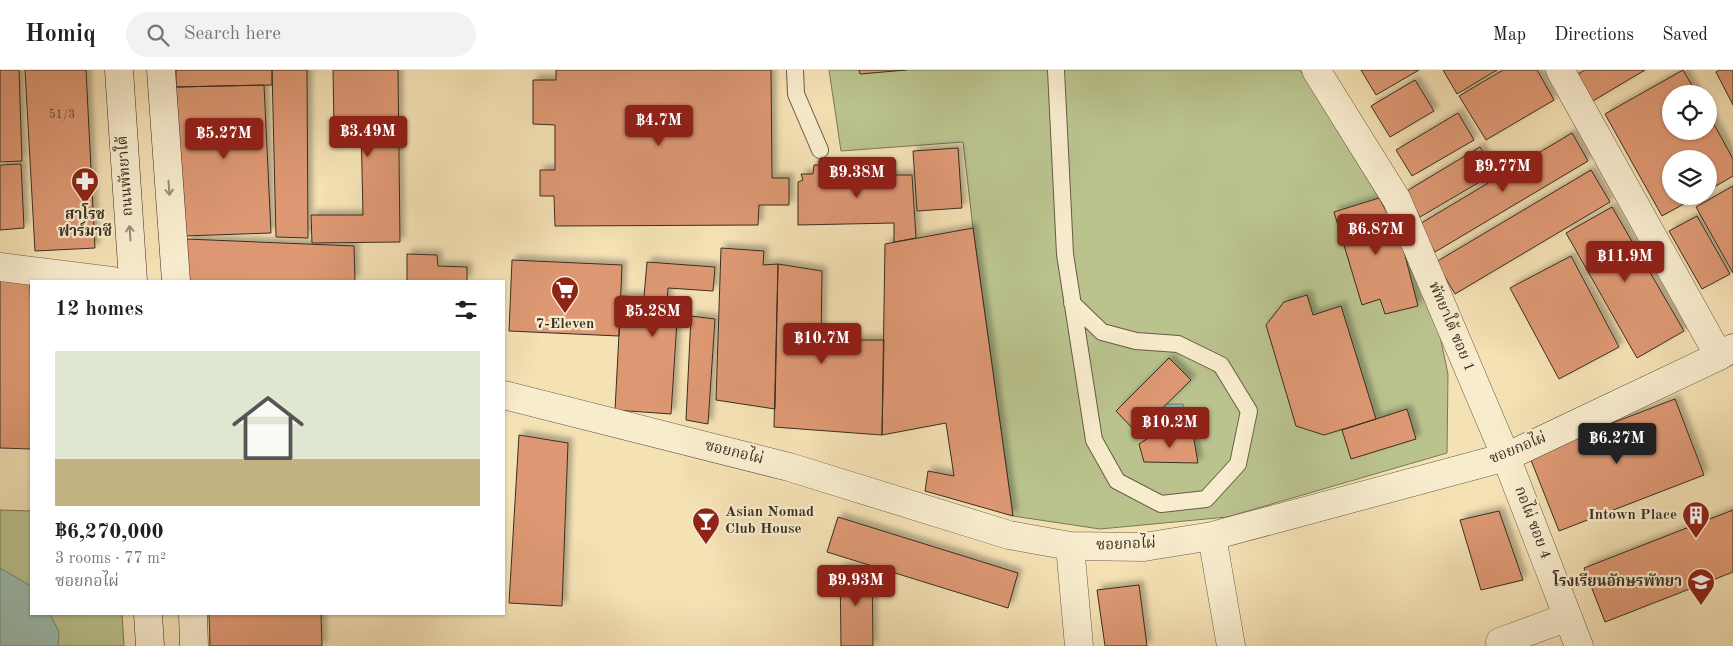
<!DOCTYPE html>
<html lang="en">
<head>
<meta charset="utf-8">
<style>
  body { margin:0; font-family:"Old Standard TT","Noto Serif Thai",serif; background:#f2f2f2; color:#202124; height:100vh; display:flex; flex-direction:column; font-size:19px; white-space:nowrap }
  * { box-sizing:border-box; margin:0 }
  p { font-size:16px; color:#757577 }
  .icon { flex:none; width:28px; height:28px; fill:none; stroke:currentColor; stroke-width:2; stroke-linecap:round; stroke-linejoin:round }
  .map { position:relative; flex:1; overflow:hidden }
  .panel { position:absolute; left:30px; top:210px; width:475px; height:335px; display:flex; flex-direction:column; background:#fff; border-radius:0px; box-shadow:0 1px 4px #0004 }
  .panel>* { flex:none }
  .buttons { position:absolute; left:1662px; top:15px; display:grid; gap:10px }
  .buttons a { display:grid; place-items:center; width:55px; height:55px; border-radius:50%; background:#fff; box-shadow:0 1px 4px #0004; font-size:25px }
  .price { position:absolute; translate:-50% -42px; padding:0 11px; border-radius:5px; background:#8f2418; color:#fff; font-size:16px; line-height:32px; filter:drop-shadow(0 1px 2px #0008) }
  .price::after { content:''; position:absolute; left:50%; top:30px; width:15px; height:11px; margin-left:-8px; background:inherit; clip-path:polygon(0 0,100% 0,50% 100%) }
  .price.active { background:#222; color:#fff }
  ul { padding:0; list-style:none }
  li { display:grid; align-content:center; gap:10px; height:265px; padding:0 25px }
  li+li { border-top:1px solid #e0e0e0 }
  li span { display:grid; place-items:center; height:155px; border-radius:0px; color:#555 }
  li>.icon { margin-inline-start:auto }
  span .icon { width:90px; height:90px; fill:#fffc; stroke-width:1 }
  li b { font-size:21px }
  h2 { display:flex; justify-content:space-between; align-items:center; height:60px; padding:0 25px; font-size:21px }
  header { display:flex; align-items:center; gap:30px; box-sizing:border-box; height:70px; padding:0 25px; background:#fff; border-bottom:1px solid #e0e0e0 }
  header strong { font-size:24px }
  nav { display:flex; gap:28px; margin-inline-start:auto; font-size:18px }
  .search { width:350px; height:45px; background:#f2f2f2; display:flex; align-items:center; gap:12px; box-sizing:border-box; padding:0 18px; border-radius:28px; color:#757577; font-size:19px }
  .map>svg:first-child { display:block }
</style>
</head>
<body>
<header>
<strong>Homiq</strong>
<div class="search"><svg class="icon" aria-label="search" viewBox="0 0 24 24"><circle cx="10" cy="10" r="6"/><path d="M15 15l6 6"/></svg>Search here</div>
<nav><a>Map</a><a>Directions</a><a>Saved</a></nav>
</header>
<div class="map">
<svg width="1733" height="576" viewBox="0 0 1733 576">
  <defs>
    <filter id="shadow"><feDropShadow dx="4.5" dy="-4.5" stdDeviation="2.5" flood-color="#0004"/></filter>
  </defs>
  <rect width="100%" height="100%" fill="#f4e1b4"/>
  <filter id="stains"><feTurbulence type="fractalNoise" baseFrequency=".004" numOctaves="4"/><feColorMatrix values="0 0 0 0 .2 0 0 0 0 .09 0 0 0 0 .02 0 0 0 .5 -.17"/></filter>
  <radialGradient id="worn" r=".72"><stop offset=".6" stop-color="#630" stop-opacity="0"/><stop offset="1" stop-color="#630" stop-opacity=".3"/></radialGradient>
  <path fill="#bac38e" stroke="#7a7858" d="M829 0H1300L1379 128 1400 166 1435 242 1448 304 1447 383 1227 447 1100 459 1013 446 973 158 963 72 841 81Z
    M0 440 31 441V544H122L124 576H0Z"/>
  <path fill="#9cbdb0" stroke="#748477" d="M1166 334H1183L1186 344H1193V364L1163 365 1148 352Z
    M0 498 31 516V544H50L59 562 58 576H0Z"/>
  <g fill="none" stroke-linecap="round" stroke-linejoin="round">
    <path stroke="#6a7668" stroke-width="1" d="M1168 339 1179 340 1182 347 1188 350 1187 358 1165 360 1157 353V350Z"/>
  </g>
  <path fill="#dd9873" stroke="#392e21" filter="url(#shadow)" d="M0 0H19L22 91 0 92Z
    M25 0H86L95 178 35 181Z
    M176 0H272V15L176 17Z
    M272 0H307L308 168 276 167Z
    M333 0H398L400 172 312 173 311 145H363L361 55H334Z
    M556 0H771L772 108H789V135H759L758 155 555 156 554 126H540V100H555V55L533 54V10H556Z
    M859 0H906L860 4Z
    M1361 0H1419L1376 25Z
    M1443 0H1497L1457 24Z
    M1503 0H1537L1554 30 1486 70 1459 26Z
    M1585 0H1645L1586 35 1570 9Z
    M1683 0 1697 24H1671V61H1709V45L1733 89V106L1709 120V89H1671V126H1698L1662 146 1605 44Z
    M1719 0H1733V35L1716 2Z
    M1415 10 1434 41 1390 67 1371 36Z
    M264 15 271 163 184 166 176 17Z
    M1458 43 1474 70 1412 106 1396 80Z
    M1572 63 1588 91 1435 182 1418 155Z
    M1480 77 1495 103 1420 147 1405 122Z
    M958 78 962 138 917 141 913 81Z
    M21 94 24 158 0 160V95Z
    M814 95 879 96V105H912L916 168 894 172V153L798 155V112L803 110 801 104H813Z
    M1591 100 1610 132 1455 224 1436 192Z
    M1733 116V203L1696 137Z
    M1379 128 1400 166 1418 236 1385 244 1380 229 1362 235 1334 142Z
    M1612 137 1684 261 1637 288 1566 163Z
    M1697 146 1730 204 1702 219 1669 161Z
    M973 158 1013 446 925 421 928 401 954 406 946 353 882 365 885 174Z
    M186 169 354 176 355 211H189Z
    M721 178 764 181 763 195 778 194 775 339 716 330Z
    M407 184 437 185 438 196 467 197V211H407Z
    M1571 186 1619 277 1559 309 1510 218Z
    M512 190 622 195 619 266 509 261Z
    M647 192 715 197 713 221 668 218 666 251H677L671 344 615 340 621 226 644 227Z
    M778 194 822 201 821 270H884L882 365 774 357Z
    M0 209 30 214 31 251V379L0 378Z
    M1307 225 1313 245 1341 236 1376 349 1324 365 1296 356 1266 255 1284 232Z
    M691 246 715 249 708 354 686 350Z
    M1169 288 1191 310 1137 363 1116 341Z
    M1675 329 1704 405 1559 461 1529 385Z
    M1407 339 1416 369 1351 389 1342 360Z
    M1193 364 1198 393 1144 392 1139 374 1153 365Z
    M519 365 568 373 562 536 509 533Z
    M1733 440V502L1605 552 1584 498Z
    M1499 441 1523 510 1481 520 1460 450Z
    M838 447 1018 503 1008 538 827 482Z
    M840 498H872L873 576H841Z
    M1139 515 1147 576H1105L1097 520Z
    M209 544H321L322 576H210Z"/>
  <g fill="none" stroke-linecap="round" stroke-linejoin="round">
    <g stroke="#685b46" stroke-width="18">
      <path id="lane" d="M795 0 796 24 820 80
        M1056 0 1065 184 1094 370 1117 411 1161 434 1206 429 1238 394 1249 341 1221 295 1178 274 1136 271 1102 262 1072 233"/>
    </g>
    <g stroke="#685b46" stroke-width="29">
      <path id="street" d="M1316 0 1397 130 1506 387 1579 576
        M1560 0 1719 286
        M0 197 112 211
        M504 325 789 397 1009 465 1070 476 1144 477 1212 466 1506 387
        M1212 466 1231 576
        M1070 476 1079 576
        M1500 572 1568 547"/>
    </g>
    <g stroke="#392e21" stroke-width="29">
      <path id="secondary" d="M119 0 133 211
        M161 0 176 211
        M1506 387 1719 286 1733 278
        M148 544 150 576
        M193 544 194 576"/>
    </g>
    <use href="#lane" stroke="#f8ecce" stroke-width="16"/>
    <use href="#street" stroke="#f8ecce" stroke-width="28"/>
    <use href="#secondary" stroke="#f8ecce" stroke-width="28"/>
  </g>
  <defs><path id="oneway-shaft" d="M-6 0H5M1.5-3L5.5 0L1.5 3" fill="none" stroke-width="1.6" stroke-linecap="round" stroke-linejoin="round" transform="scale(1.25)"/></defs>
  <g stroke="#988d78">
    <use href="#oneway-shaft" transform="translate(169 118) rotate(86)"/>
    <use href="#oneway-shaft" transform="translate(130 163) rotate(-94)"/>
  </g>
  <defs>
    <g id="pharmacy-pin" transform="scale(1.4375)"><path d="M0 17L-7.5 6A9.5 9.5 0 1 1 7.5 6Z" fill="#8f2418" stroke="#f8ecce"/><path d="M-2-6h4v4h4v4h-4v4h-4v-4h-4v-4h4Z" fill="#fff"/></g>
    <g id="supermarket-pin" transform="scale(1.4375)"><path d="M0 17L-7.5 6A9.5 9.5 0 1 1 7.5 6Z" fill="#8f2418" stroke="#f8ecce"/><path d="M-6-5.5h2.5l.6 2H6L4.5 2H-2.5L-4.4-4H-6ZM-1.5 3.2a1.3 1.3 0 1 0 .1 0ZM3 3.2a1.3 1.3 0 1 0 .1 0Z" fill="#fff"/></g>
    <g id="building-pin" transform="scale(1.4375)"><path d="M0 17L-7.5 6A9.5 9.5 0 1 1 7.5 6Z" fill="#8f2418" stroke="#f8ecce"/><path d="M-4-6H4V6H1V3H-1V6H-4ZM-2.5-4.3h1.7v1.8h-1.7ZM.8-4.3h1.7v1.8H.8ZM-2.5-1h1.7V.8h-1.7ZM.8-1h1.7V.8H.8Z" fill="#fff"/></g>
    <g id="bar-pin" transform="scale(1.4375)"><path d="M0 17L-7.5 6A9.5 9.5 0 1 1 7.5 6Z" fill="#8f2418" stroke="#f8ecce"/><path d="M-6-5H6L.8 .8V4.5H3.5V6h-7V4.5H-.8V.8Z" fill="#fff"/></g>
    <g id="school-pin" transform="scale(1.4375)"><path d="M0 17L-7.5 6A9.5 9.5 0 1 1 7.5 6Z" fill="#8f2418" stroke="#f8ecce"/><path d="M0-5L7-2L0 1L-7-2ZM-4 1L0 2.5L4 1V4Q0 6-4 4Z" fill="#fff"/></g>
  </defs>
  <g fill-rule="evenodd">
    <use href="#pharmacy-pin" x="85" y="111"/>
    <use href="#supermarket-pin" x="565" y="220"/>
    <use href="#building-pin" x="1696" y="445"/>
    <use href="#bar-pin" x="706" y="451"/>
    <use href="#school-pin" x="1701" y="512"/>
  </g>
  <g text-anchor="middle" dominant-baseline="central" stroke-width="4.5" stroke-linejoin="round" paint-order="stroke">
    <g font-size="12" fill="#624836">
      <text x="62" y="45">51/3</text>
    </g>
    <g font-size="15" fill="#392e21" stroke="#f8ecce">
      <text transform="translate(126 106) rotate(-94)">ถนนพัทยาใต้</text>
      <text transform="translate(1451 257) rotate(67)">พัทยาใต้ ซอย 1</text>
      <text transform="translate(1518 379) rotate(-22)">ซอยกอไผ่</text>
      <text transform="translate(734 383) rotate(14)">ซอยกอไผ่</text>
      <text transform="translate(1532 453) rotate(69)">กอไผ่ ซอย 4</text>
      <text transform="translate(1126 475) rotate(-2)">ซอยกอไผ่</text>
    </g>
    <g font-size="15" font-weight="bold" fill="#392e21" stroke="#f8ecce">
      <text x="85" y="145">สาโรช<tspan x="85" dy="17">ฟาร์มาซี</tspan></text>
      <text x="565" y="254">7-Eleven</text>
      <text x="725" y="442" text-anchor="start">Asian Nomad<tspan x="725" dy="17">Club House</tspan></text>
      <text x="1677" y="445" text-anchor="end">Intown Place</text>
      <text x="1682" y="512" text-anchor="end">โรงเรียนอักษรพัทยา</text>
    </g>
  </g>
  <rect width="100%" height="100%" filter="url(#stains)"/>
  <rect width="100%" height="100%" fill="url(#worn)"/>
</svg>
<div class="buttons">
<a><svg class="icon" aria-label="locate" viewBox="0 0 24 24"><circle cx="12" cy="12" r="6"/><path d="M12 2v4M12 18v4M2 12h4M18 12h4"/></svg></a>
<a><svg class="icon" aria-label="layers" viewBox="0 0 24 24"><path d="M12 4l9 5-9 5-9-5zM3 14l9 5 9-5"/></svg></a>
</div>
<b class="price" style="left:659px;top:77px">฿4.7M</b>
<b class="price" style="left:368px;top:88px">฿3.49M</b>
<b class="price" style="left:224px;top:90px">฿5.27M</b>
<b class="price" style="left:1503px;top:123px">฿9.77M</b>
<b class="price" style="left:857px;top:129px">฿9.38M</b>
<b class="price" style="left:1376px;top:186px">฿6.87M</b>
<b class="price" style="left:1625px;top:213px">฿11.9M</b>
<b class="price" style="left:653px;top:268px">฿5.28M</b>
<b class="price" style="left:822px;top:295px">฿10.7M</b>
<b class="price" style="left:1170px;top:379px">฿10.2M</b>
<b class="price active" style="left:1617px;top:395px">฿6.27M</b>
<b class="price" style="left:856px;top:537px">฿9.93M</b>
<section class="panel">
<h2>12 homes<svg class="icon" aria-label="filters" viewBox="0 0 24 24"><path d="M4 7h16M4 17h16"/><circle cx="9" cy="7" r="2"/><circle cx="15" cy="17" r="2"/></svg></h2>
<ul>
<li><span style="background:linear-gradient(#dfe7d0 70%,#c2b280 0)"><svg class="icon" aria-label="home" viewBox="0 0 24 24"><path d="M3 11l9-7 9 7M6 9v11h12V9"/></svg></span><div><b>฿6,270,000</b><p>3 rooms · 77 m²</p><p>ซอยกอไผ่</p></div></li>
</ul>
</section>
</div>
</body>
</html>
